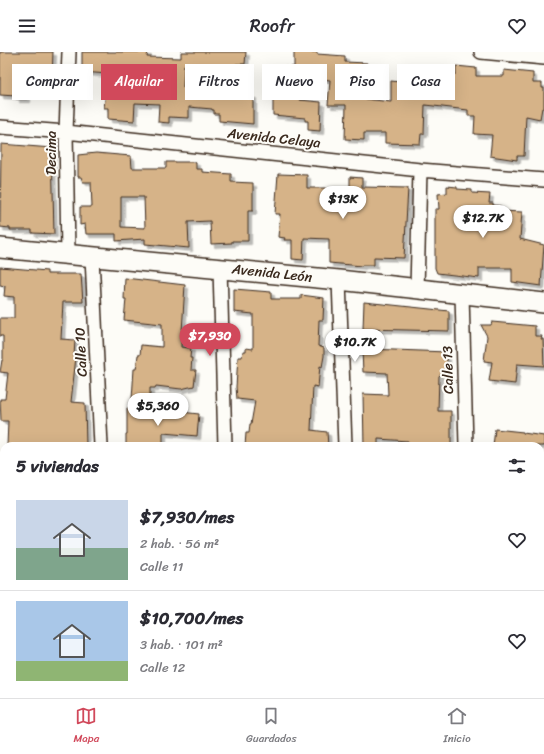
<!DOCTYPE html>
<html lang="es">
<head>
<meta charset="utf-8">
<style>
  body { margin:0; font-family:Sriracha,sans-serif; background:#f7f7f7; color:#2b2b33; height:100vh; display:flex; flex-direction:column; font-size:15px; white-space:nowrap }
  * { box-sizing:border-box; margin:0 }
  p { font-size:13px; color:#7c7c81 }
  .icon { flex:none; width:22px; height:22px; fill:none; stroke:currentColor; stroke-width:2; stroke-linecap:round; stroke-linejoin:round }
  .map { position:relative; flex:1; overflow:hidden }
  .details { position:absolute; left:0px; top:390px; width:544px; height:256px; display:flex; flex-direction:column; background:#fff; border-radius:12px 12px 0 0; box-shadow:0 4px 16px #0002 }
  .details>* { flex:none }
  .banner { position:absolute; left:12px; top:12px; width:520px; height:36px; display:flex; gap:8px }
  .price { position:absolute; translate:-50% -34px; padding:0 9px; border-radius:14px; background:#fff; color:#222; font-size:13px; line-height:26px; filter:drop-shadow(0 1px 2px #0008) }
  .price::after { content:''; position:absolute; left:50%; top:24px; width:12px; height:9px; margin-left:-6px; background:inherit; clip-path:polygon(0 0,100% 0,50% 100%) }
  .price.on { background:#d1495b; color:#fff }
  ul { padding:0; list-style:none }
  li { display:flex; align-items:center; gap:12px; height:100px; padding:0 16px }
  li+li { border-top:1px solid #e1e1e2 }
  li span { display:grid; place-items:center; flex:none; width:112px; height:80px; border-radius:0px; color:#555 }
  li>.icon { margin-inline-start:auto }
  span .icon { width:48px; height:48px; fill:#fffc; stroke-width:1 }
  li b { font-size:17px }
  h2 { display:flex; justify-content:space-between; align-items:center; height:48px; padding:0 16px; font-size:17px }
  .chip { padding:0 14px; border-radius:0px; background:#fff; box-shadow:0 4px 16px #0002; font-size:14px; line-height:36px }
  .chip.on { background:#d1495b; color:#fff }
  header { display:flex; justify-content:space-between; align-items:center; height:52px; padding:0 16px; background:#fff; font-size:18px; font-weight:600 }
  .tabs { display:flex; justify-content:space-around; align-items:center; height:56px; border-top:1px solid #e1e1e2; background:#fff; font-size:11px; color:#7c7c81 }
  .tabs a { display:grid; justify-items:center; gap:2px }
  .tabs .on { color:#d1495b }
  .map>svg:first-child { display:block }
</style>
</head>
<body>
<header><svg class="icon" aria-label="menu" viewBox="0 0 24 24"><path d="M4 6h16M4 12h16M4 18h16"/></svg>Roofr<svg class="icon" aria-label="heart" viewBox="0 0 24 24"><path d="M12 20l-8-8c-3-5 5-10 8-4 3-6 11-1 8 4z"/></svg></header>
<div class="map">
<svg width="544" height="646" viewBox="0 0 544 646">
  <defs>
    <filter id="shadow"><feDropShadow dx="3.5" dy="3.5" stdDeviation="0" flood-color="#0004"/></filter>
  </defs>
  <rect width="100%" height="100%" fill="#fdfcf7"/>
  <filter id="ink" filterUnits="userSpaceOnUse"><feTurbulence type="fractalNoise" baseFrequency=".025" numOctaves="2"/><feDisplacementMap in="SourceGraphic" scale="8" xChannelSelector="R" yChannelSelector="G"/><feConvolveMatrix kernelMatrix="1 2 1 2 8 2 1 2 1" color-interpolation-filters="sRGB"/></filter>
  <g filter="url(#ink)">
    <path fill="#d6b388" stroke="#3b2a1e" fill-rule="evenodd" filter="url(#shadow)" d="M0 0H53L52 30 34 29V38H27V47H16V44L0 43Z
      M82 0H148L147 5 181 6V0H246L245 12H236L235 15 234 42 253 43V72L219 69V62H214V58H212V57L189 55V66L169 65V71L158 70 159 52 135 51 134 69 108 67V56H104L108 22 82 20ZM184 13H211L208 37 183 35Z
      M294 0H317V2L345 4V10L367 11 366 47 391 50V29L410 31V26L427 29V20L456 22V14L476 16V24H504V18L533 21V31H542V36H544V56H542L540 67 526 64 524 104H517V108L490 104 492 83 474 82 475 64H468V58L425 53 424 82H421L420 92 385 91V81H364V88L345 87 346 53H328L330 28 301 25 300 48 321 50 320 79 308 78V69H305V66L273 63V41L278 42 280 14 294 15Z
      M1 92 52 96 54 182 32 181V178H10V176L0 175Z
      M96 101 131 104 132 116H166V110H196V117H202V120L231 122V130L253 131V159H248V189H232V191L211 192 210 169 188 170 189 196 145 192V187L116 189V182H86L85 172 80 173V155H92L91 130H83L81 125H78V103ZM121 145H144L145 176 121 175Z
      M278 122 307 123V136H326L325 145H350V125L362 126V135L408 136 404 206 374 205V213H362V214L329 211V187L304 186 303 208 292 207V188H284L285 186 278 185 280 162H275Z
      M447 134 457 135V137L472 138V141L490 142 489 151H493V153L501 154V159L522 160 520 187 544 193 541 234 512 230V216H479V226L437 221 435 216V157H439L438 142 447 141Z
      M0 215 47 219V222H81L83 250H63L61 287 75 288 74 305H76L71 350 85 351 86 394H7L8 369H1L0 347H5L8 321 0 320 2 308H3V284H0V266H14V245L4 244 5 234 0 233Z
      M125 226 185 233 181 295 191 296 190 306H192L191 318H196L194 334 181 337 156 334 155 336H150V343L132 347 134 317H136L138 303H140L141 293 162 295V272L124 268 126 247H124Z
      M234 237 271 240V247H301V243L324 246 323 268H319L318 294 324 296V304L322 315 320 314 318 335 313 334 311 378 327 380 328 394 304 392V394H245L246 381H249L250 372H251L255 349 237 347 236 335 238 305H242L243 299H246V296L253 297V262L234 260Z
      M364 250 449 259V279L363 277Z
      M492 270 535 274V284H542L541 287H543L544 314 517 312 515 332 489 329 492 310 484 309 487 284 481 273H491Z
      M368 297 447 300V315L439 324 438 359H451V394H408V389L378 387V394H364L363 342 388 343 387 321 363 320 362 299H368Z
      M127 356 151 358V360L180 363 181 360 199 362 197 384 163 381V394H126V382H127Z
      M495 377 523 380V381L544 384V394H493Z"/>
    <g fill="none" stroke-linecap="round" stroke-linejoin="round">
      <g stroke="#3b2a1e" stroke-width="16">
        <path id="street" d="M481 0 544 6
          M0 75 66 80 420 118 544 128
          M68 202 66 80 69 0
          M92 205 101 394
          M220 216 225 394
          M339 228 345 394
          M417 237 420 118
          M462 242 466 394
          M0 573 4 574
          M540 632 544 633
          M112 642V646
          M232 642V646
          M354 642V646
          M472 642V646"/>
      </g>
      <g stroke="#3b2a1e" stroke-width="22">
        <path id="secondary" d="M0 196 339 228 544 251"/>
      </g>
      <use href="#street" stroke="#fdfcf7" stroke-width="13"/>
      <use href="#secondary" stroke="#fdfcf7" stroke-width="19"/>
    </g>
  </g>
  <g text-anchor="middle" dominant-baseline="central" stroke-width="4" stroke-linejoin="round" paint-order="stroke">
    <g font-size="14" fill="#3b2a1e" stroke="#fdfcf7">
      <text transform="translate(274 86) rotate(6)">Avenida Celaya</text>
      <text transform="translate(51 101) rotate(-90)">Decima</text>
      <text transform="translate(272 221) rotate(6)">Avenida León</text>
      <text transform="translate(81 300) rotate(-93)">Calle 10</text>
      <text transform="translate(448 318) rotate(-91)">Calle 13</text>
    </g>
  </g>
</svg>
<b class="price" style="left:343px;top:168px">$13K</b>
<b class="price" style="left:483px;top:187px">$12.7K</b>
<b class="price on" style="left:210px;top:305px">$7,930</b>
<b class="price" style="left:355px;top:311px">$10.7K</b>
<b class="price" style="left:158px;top:375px">$5,360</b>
<div class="banner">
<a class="chip">Comprar</a>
<a class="chip on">Alquilar</a>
<a class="chip">Filtros</a>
<a class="chip">Nuevo</a>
<a class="chip">Piso</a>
<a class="chip">Casa</a>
</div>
<section class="details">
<h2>5 viviendas<svg class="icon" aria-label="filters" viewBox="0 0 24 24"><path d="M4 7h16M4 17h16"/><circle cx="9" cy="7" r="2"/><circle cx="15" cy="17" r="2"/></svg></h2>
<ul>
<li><span style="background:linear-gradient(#c9d6e8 60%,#7fa58c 0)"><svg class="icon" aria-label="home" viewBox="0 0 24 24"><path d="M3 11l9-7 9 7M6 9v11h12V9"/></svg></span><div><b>$7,930/mes</b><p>2 hab. · 56 m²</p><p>Calle 11</p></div><svg class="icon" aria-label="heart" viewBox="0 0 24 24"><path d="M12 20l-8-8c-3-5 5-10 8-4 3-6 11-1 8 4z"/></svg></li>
<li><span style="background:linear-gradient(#a9c7e8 75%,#8fb573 0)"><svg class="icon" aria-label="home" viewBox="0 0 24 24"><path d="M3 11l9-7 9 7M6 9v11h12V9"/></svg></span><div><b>$10,700/mes</b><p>3 hab. · 101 m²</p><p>Calle 12</p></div><svg class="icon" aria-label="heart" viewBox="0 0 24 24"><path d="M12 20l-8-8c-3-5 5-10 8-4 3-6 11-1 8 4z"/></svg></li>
</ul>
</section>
</div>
<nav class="tabs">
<a class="on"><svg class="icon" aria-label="map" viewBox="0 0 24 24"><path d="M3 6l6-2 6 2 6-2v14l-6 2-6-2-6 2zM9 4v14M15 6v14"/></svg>Mapa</a>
<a><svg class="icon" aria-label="saved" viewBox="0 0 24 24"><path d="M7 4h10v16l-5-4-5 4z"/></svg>Guardados</a>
<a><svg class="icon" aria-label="home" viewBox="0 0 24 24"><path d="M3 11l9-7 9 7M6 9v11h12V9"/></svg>Inicio</a>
</nav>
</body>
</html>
